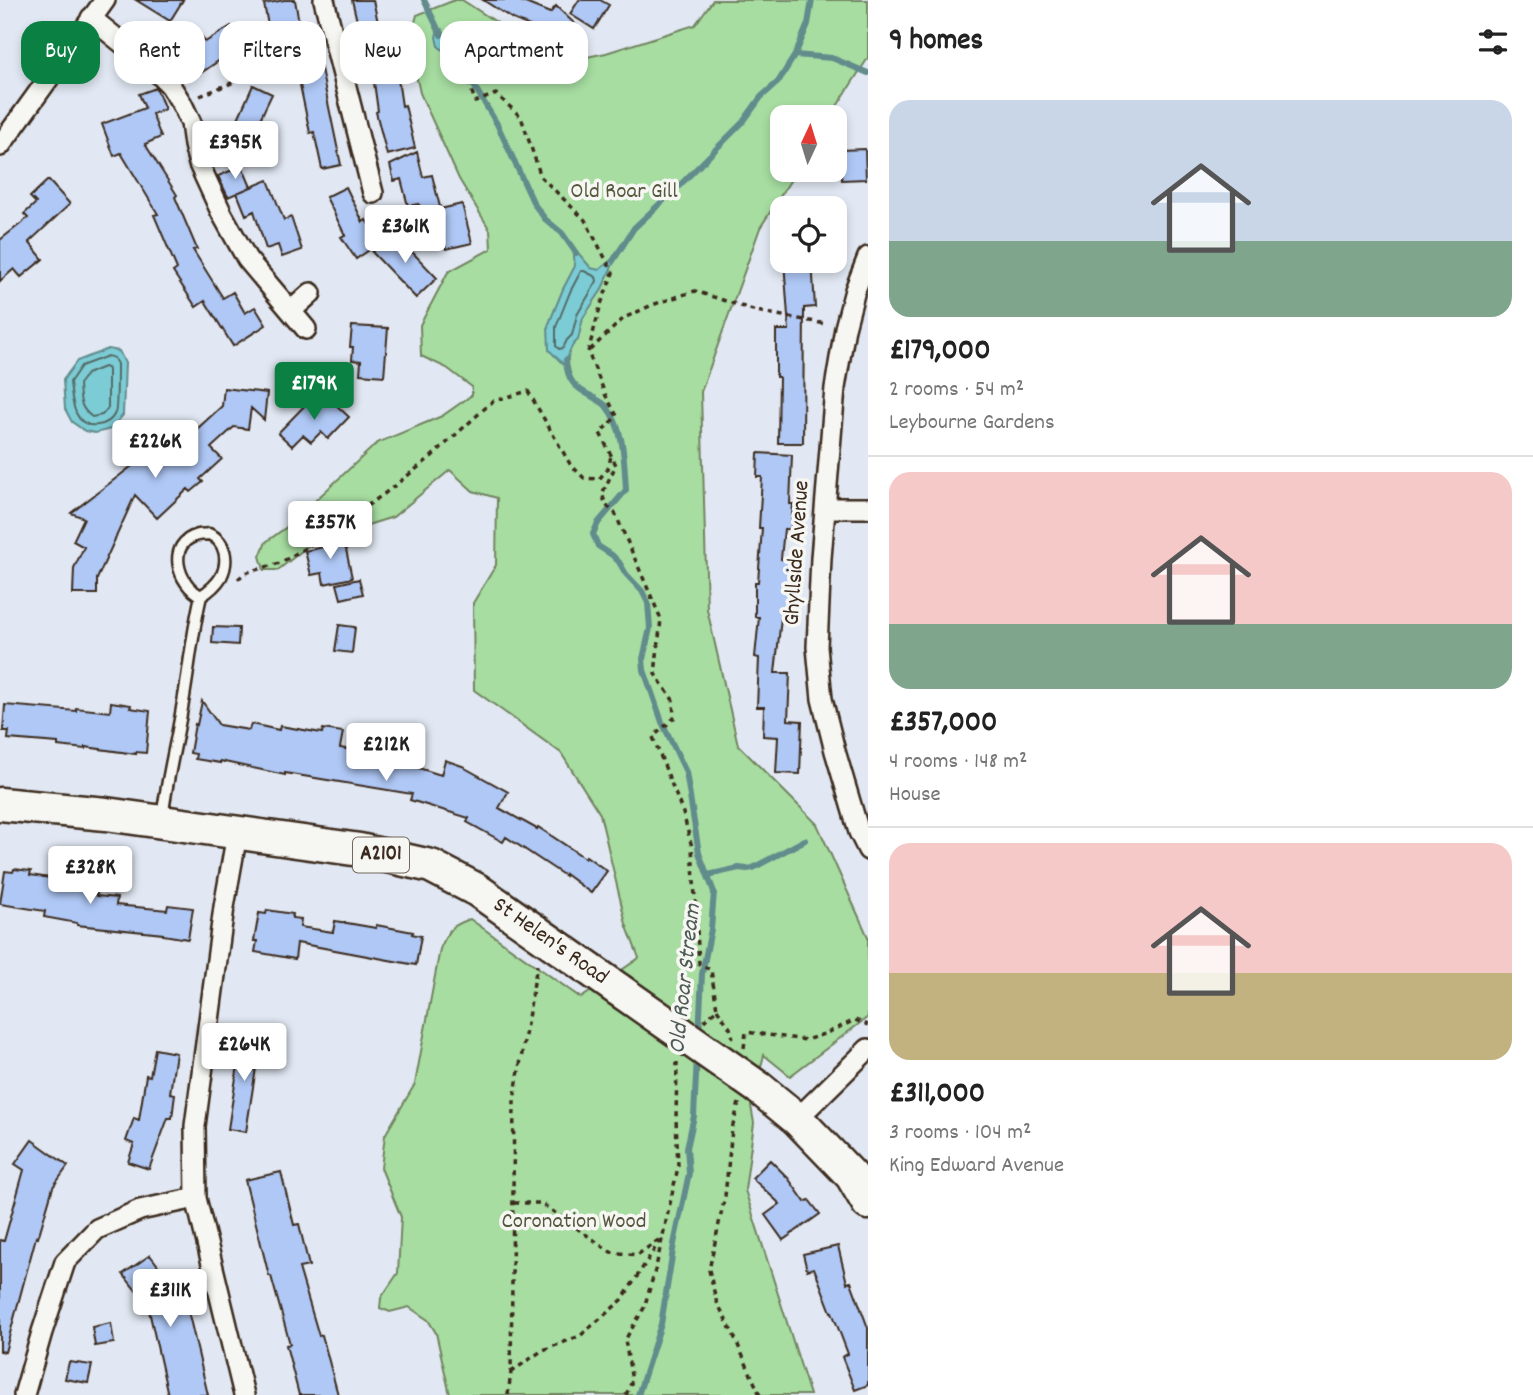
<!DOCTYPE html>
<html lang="en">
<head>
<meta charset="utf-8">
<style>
  body { margin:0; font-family:Dekko,sans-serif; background:#f2f2f2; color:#222; height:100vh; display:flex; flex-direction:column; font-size:26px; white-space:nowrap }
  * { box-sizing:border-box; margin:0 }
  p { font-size:23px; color:#767676 }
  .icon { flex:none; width:38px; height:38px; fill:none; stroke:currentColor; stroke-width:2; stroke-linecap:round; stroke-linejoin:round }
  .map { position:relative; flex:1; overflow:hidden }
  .drawer { display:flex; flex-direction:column; background:#fff; width:665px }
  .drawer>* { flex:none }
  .hud { position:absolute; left:21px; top:21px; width:665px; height:63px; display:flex; gap:14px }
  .needle { width:46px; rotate:4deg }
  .buttons { position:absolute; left:770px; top:105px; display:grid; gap:14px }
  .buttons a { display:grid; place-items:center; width:77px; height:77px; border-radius:14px; background:#fff; box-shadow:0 4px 10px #0003; font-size:35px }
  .price { position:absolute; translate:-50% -60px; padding:0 16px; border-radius:7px; background:#fff; color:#222; font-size:23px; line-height:46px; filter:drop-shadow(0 2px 4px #0008) }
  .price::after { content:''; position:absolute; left:50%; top:42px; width:21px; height:16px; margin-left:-10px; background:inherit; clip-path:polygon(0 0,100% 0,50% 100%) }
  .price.on { background:#0b8043; color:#fff }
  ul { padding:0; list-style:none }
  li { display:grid; align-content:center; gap:14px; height:371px; padding:0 21px }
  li+li { border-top:2px solid #e0e0e0 }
  li span { display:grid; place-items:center; height:217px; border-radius:21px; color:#555 }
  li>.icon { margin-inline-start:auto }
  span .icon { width:126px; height:126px; fill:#fffc; stroke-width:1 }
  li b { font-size:30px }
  h2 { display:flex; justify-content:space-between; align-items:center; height:84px; padding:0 21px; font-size:30px }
  .chip { padding:0 24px; border-radius:21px; background:#fff; box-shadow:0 4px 10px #0003; font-size:24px; line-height:63px }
  .chip.on { background:#0b8043; color:#fff }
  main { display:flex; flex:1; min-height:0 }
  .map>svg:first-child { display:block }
</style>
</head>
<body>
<main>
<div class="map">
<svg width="868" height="1395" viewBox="0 0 868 1395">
  <rect width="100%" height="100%" fill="#e1e8f3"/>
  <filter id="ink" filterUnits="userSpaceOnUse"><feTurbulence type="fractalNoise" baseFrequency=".0143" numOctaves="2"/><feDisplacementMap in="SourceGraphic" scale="14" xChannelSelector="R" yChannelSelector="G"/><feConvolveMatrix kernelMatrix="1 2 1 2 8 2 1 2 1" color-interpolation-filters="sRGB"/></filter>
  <g filter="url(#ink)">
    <path fill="#a7dda1" stroke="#718460" stroke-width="2" d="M455 0H462L530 44 577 59 606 53 695 25 713 0H868V58L830 117H782V170H797L760 228 701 392 707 609 738 745 817 824 868 937V1017L790 1076 764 1055 751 1106 754 1123 745 1190 810 1395H450L436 1333 428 1320 409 1307 390 1312 380 1308 381 1298 398 1273 401 1217 381 1168 385 1135 415 1084 440 949C449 929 449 927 470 919L581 998 639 958 626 924 600 814 561 753 474 690 473 603 496 565 497 498 473 491 450 470 393 517 313 542 278 570H264L260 556 266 542 288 526 377 443 442 416 472 395V387L447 368 421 356 420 325 448 272 491 249 490 230 459 179 420 93 409 43 417 15Z"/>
    <path fill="#7cccd5" stroke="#628b8c" stroke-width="2" d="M438 29H442C446 36 449 43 452 50 460 66 478 63 473 86 464 79 450 71 455 60L448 50H443L438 46 436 37Z
      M573 247 591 268 599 270 617 255 601 291 583 318 578 340C569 347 568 356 566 367L549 350 548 326 563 289 575 266Z
      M108 349 119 351 125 363 123 415 111 429 95 433 85 431 72 422 65 409 63 380 77 361Z"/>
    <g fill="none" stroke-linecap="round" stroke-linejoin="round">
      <path stroke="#556b67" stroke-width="2" d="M581 271H584L596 277 597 281 577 315 572 335 567 340 563 348 559 349 556 346V327L570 292Z
        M108 356 114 358 117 364C117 372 117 410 115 413 112 420 106 424 98 425 73 429 72 399 70 382L81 366Z
        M104 367 107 368 108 370V408L102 415 92 417C79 408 80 398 79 384L87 374Z"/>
      <path stroke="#628b8c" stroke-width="6" d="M424 0 441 35
        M795 55 832 58 868 73
        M470 79 497 124 534 204 545 219 562 233 576 253
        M613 261 634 228 681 184 743 122 761 97 778 82 795 55 808 24 812 0
        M566 360C567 381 575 388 593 397 597 400 603 402 606 406 625 430 624 461 626 490L598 523 593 534 598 546 612 555 619 562 626 574 642 591 648 603 650 628 643 659 644 670 662 722 686 772 699 853 714 892 711 929 702 974 699 1035
        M708 875 739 868 747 869 753 868 805 840
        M638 1395 661 1324 674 1244 689 1173 687 1148 694 1116 697 1056"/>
    </g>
    <path fill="#afc8f6" stroke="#3b2a1e" stroke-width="2" d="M136 0H183L170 21Z
      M284 0H295L300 28 278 33V31L270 36 264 4Z
      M352 0H373L388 67 396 66 402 106 405 105 415 148 387 155 376 112 378 111 372 68H368Z
      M483 0H518L550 13 556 6 577 26 557 48 537 29 513 19Z
      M579 0H600L609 5 594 29 570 14Z
      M231 26 247 51 223 65 220 60 195 77 179 52 202 37 205 42Z
      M310 28 316 64H320L341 165 322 169 314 132 310 133 289 32Z
      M253 85 272 94 261 117 269 133 241 148 229 125 237 121Z
      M156 88 165 109 152 114 161 137 145 144 177 195 175 197 197 249 193 250 223 298 233 292 245 313 255 307 266 325 233 346 205 301 196 307 173 272 177 269 154 215 158 214 121 153 114 156 102 124 145 108 139 94Z
      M865 149 866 179 842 180 840 150Z
      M417 152 423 177 432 175 440 207 421 212 419 204 408 206 401 179 394 181 390 165Z
      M242 166 251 187 228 197 218 176Z
      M48 180 70 204 29 242 43 259 21 277 14 269 0 281V240L28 218 24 214 36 203 30 197Z
      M268 180 284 220 291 217 302 250 282 257 278 245 266 249 254 211 246 215 237 193Z
      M346 187 363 222 366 220 381 242 356 259 341 237 345 235 326 197Z
      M462 204 472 243 446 249 436 210Z
      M393 232 437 278 416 298 372 252Z
      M784 261H812L815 307 804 308 803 443H778L779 377H776V330H789Z
      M352 326 388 328 384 376 360 374 361 361 352 360 353 347H350Z
      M224 388 267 393 264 420 251 408 248 429 234 427 211 448 222 459 200 479 203 482 191 492 188 489 157 518 135 495 97 579V594H73L74 568 84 547 73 541 84 518 71 513 132 466 117 452 147 423 174 450 222 406Z
      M311 399 333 402 349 417 328 439 321 432 311 442 303 435 292 446 278 433Z
      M758 453 792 455 790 504H793L791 529H784L781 559 791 560 787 618H781L775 673H790L788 720 802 721 800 774 776 773 778 737 763 736 764 707H757L759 658 755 657 759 617H755V582H758L762 528H759L762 477H757Z
      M343 535 352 578 324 584 322 573 311 575 305 551 328 546 327 538Z
      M359 579 363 594 341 599 337 584Z
      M339 625 355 627 352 653 335 651Z
      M213 627 239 628 238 645 212 643Z
      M202 701 219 725 249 730 251 724 279 730 280 726 322 733 323 729 343 732 340 748 396 758V761L441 775 445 760 465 767V768L508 792 499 808 537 829 538 827 585 858 586 856 607 871 591 893 565 874V876L506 837 503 842 467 822 469 818 410 800 412 794 285 773V775L220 761V763L195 759 196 754 190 753 195 724 197 725Z
      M111 702 131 705 130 708 150 711 146 753 136 752V754L85 747V749L58 746V743L8 739 9 731H3L5 705 76 711V708L110 712Z
      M14 869 31 871 30 875 77 882 76 885 85 887V892L97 894 96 896 117 898 116 905 167 910 168 905 193 908 188 939 163 935V934L77 925V923L44 917 45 911 0 904 5 871 13 872Z
      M267 910 293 914 292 918 301 919 300 927 333 932 335 921 376 928V925L413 932 412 934 421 936 416 965 297 943 295 959 255 952 257 941H254L259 913 266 914Z
      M243 1033 261 1036 246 1132 228 1129Z
      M155 1049 176 1053 170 1093 175 1094 172 1118H168L149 1169 128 1162 134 1144 126 1141 134 1118 139 1120 146 1075 150 1076Z
      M32 1140 68 1166 53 1187 38 1238 36 1237 5 1352 0 1351V1240L4 1241 24 1170 15 1164Z
      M770 1160 788 1178 805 1202 809 1200 820 1214 783 1240 765 1215 780 1204 752 1178Z
      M281 1172 294 1225 299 1224 309 1266 299 1268 319 1336 322 1335 338 1395H299L286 1345 290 1344 271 1276H269L245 1180Z
      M838 1246 847 1283 851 1282 868 1328V1385L855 1390 842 1357 848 1354 832 1312H831L814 1268 807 1270 803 1254Z
      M150 1255 186 1302 208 1395H168L148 1306 123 1274Z
      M111 1323 114 1343 95 1346 92 1327Z
      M69 1362 92 1365 88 1383 65 1379Z"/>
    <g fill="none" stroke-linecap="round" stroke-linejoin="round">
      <g stroke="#3b2a1e" stroke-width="15">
        <path id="service" d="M209 534C226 541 229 561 221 577 216 585 209 591 201 596 177 584 166 543 198 535 202 534 205 535 209 534Z
          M162 820C166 782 176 745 182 708 189 671 192 633 201 596"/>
      </g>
      <g stroke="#3b2a1e" stroke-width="24">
        <path id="minor" d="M324 0 373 193
          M91 18 152 67 170 85 182 104 191 123 194 145 199 164 222 214 247 259 306 329
          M0 146 105 0
          M868 257 855 290 845 328 835 388 821 558 817 647 822 699 835 751 859 832 868 850
          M291 311 311 293
          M826 508H868
          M237 834 224 907 195 1126 196 1198 244 1395
          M797 1119 868 1049
          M24 1395 42 1332 65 1262 97 1229 140 1210 196 1198"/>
      </g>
      <g stroke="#3b2a1e" stroke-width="37">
        <path id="primary" d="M0 804 106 814 360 850 431 866 477 890 619 990
          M759 1088 797 1119 852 1176 868 1203"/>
      </g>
      <path stroke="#3b2a1e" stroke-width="3.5" stroke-dasharray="5 5" stroke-linecap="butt" d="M469 82 475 102 496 94 521 117 541 177 585 220 613 273 601 304 588 352 606 396 617 416 600 433 616 465 602 494 606 505 615 513 661 619 655 674 673 700 674 718 653 737 683 813 692 847 699 964 711 970 717 1009 704 1021
        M200 96 241 79
        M590 350 624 318 652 305 695 291 756 311 826 324
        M238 579 245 573 280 563 312 544 384 494 430 458 493 401 528 391 570 464 584 478 599 479 608 469 611 456
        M717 1009 730 1028 733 1038
        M744 1048 746 1032 806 1040 827 1033 855 1020 868 1025
        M739 1103 732 1129 725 1196 709 1270 716 1300 734 1336 760 1395
        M514 1203H541L611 1252 637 1255 660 1239
        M511 1372 543 1350 580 1336 622 1300 661 1239
        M508 1395 511 1372 514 1100 537 965
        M626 1395 632 1381 625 1340 644 1308 656 1267 678 1167 676 1119 677 1062"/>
      <use href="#service" stroke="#f6f6f2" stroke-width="10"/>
      <use href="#minor" stroke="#f6f6f2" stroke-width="19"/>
      <use href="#primary" stroke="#f6f6f2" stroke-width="32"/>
      <g stroke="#3b2a1e" stroke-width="37" stroke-linecap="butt">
        <path id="primary-bridge" d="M619 990 759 1088"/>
      </g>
      <use href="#primary-bridge" stroke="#f6f6f2" stroke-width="32"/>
    </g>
  </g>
  <g text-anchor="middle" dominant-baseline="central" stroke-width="7" stroke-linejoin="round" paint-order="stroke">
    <rect fill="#f6f6f2" stroke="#73675e" stroke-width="2" x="353" y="837.5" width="56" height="35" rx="5"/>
    <g font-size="21" font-weight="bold" fill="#3b2a1e">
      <text x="381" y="855">A2101</text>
    </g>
    <g font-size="23" fill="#56573f" stroke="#f6f6f2">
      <text x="624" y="192">Old Roar Gill</text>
      <text x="574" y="1222">Coronation Wood</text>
    </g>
    <g font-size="23" fill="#3b2a1e" stroke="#f6f6f2">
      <text transform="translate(798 553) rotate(-86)">Ghyllside Avenue</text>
      <text transform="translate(550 942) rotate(35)">St Helen's Road</text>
    </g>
    <g font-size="24" font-style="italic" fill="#4e5b55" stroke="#f6f6f2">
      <text transform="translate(686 979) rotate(-84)">Old Roar Stream</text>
    </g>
  </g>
</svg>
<div class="buttons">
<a><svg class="needle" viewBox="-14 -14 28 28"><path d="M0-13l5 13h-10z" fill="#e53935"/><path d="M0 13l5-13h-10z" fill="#767676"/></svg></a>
<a><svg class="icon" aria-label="locate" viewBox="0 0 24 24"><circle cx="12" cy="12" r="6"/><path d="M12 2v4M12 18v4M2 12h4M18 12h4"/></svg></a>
</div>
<b class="price" style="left:235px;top:181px">£395K</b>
<b class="price" style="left:405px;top:265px">£361K</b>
<b class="price on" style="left:314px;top:422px">£179K</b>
<b class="price" style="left:155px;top:480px">£226K</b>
<b class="price" style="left:330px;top:561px">£357K</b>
<b class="price" style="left:386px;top:783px">£212K</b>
<b class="price" style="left:90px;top:906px">£328K</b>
<b class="price" style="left:244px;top:1083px">£264K</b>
<b class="price" style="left:170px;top:1329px">£311K</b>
<div class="hud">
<a class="chip on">Buy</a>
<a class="chip">Rent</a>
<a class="chip">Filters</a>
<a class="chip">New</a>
<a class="chip">Apartment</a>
</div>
</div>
<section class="drawer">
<h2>9 homes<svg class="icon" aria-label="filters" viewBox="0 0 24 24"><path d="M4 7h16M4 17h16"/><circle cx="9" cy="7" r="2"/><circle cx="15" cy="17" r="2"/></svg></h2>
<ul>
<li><span style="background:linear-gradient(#c9d6e8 65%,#7fa58c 0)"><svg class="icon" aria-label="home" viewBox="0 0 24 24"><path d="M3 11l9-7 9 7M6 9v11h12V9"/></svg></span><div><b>£179,000</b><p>2 rooms · 54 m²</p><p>Leybourne Gardens</p></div></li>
<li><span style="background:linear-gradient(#f6c9c9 70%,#7fa58c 0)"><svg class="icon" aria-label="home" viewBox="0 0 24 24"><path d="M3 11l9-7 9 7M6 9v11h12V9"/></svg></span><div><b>£357,000</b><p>4 rooms · 148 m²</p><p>House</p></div></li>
<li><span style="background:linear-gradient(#f6c9c9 60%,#c2b280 0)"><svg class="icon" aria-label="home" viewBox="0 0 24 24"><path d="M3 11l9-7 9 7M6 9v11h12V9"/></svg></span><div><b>£311,000</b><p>3 rooms · 104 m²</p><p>King Edward Avenue</p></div></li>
</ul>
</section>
</main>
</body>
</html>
